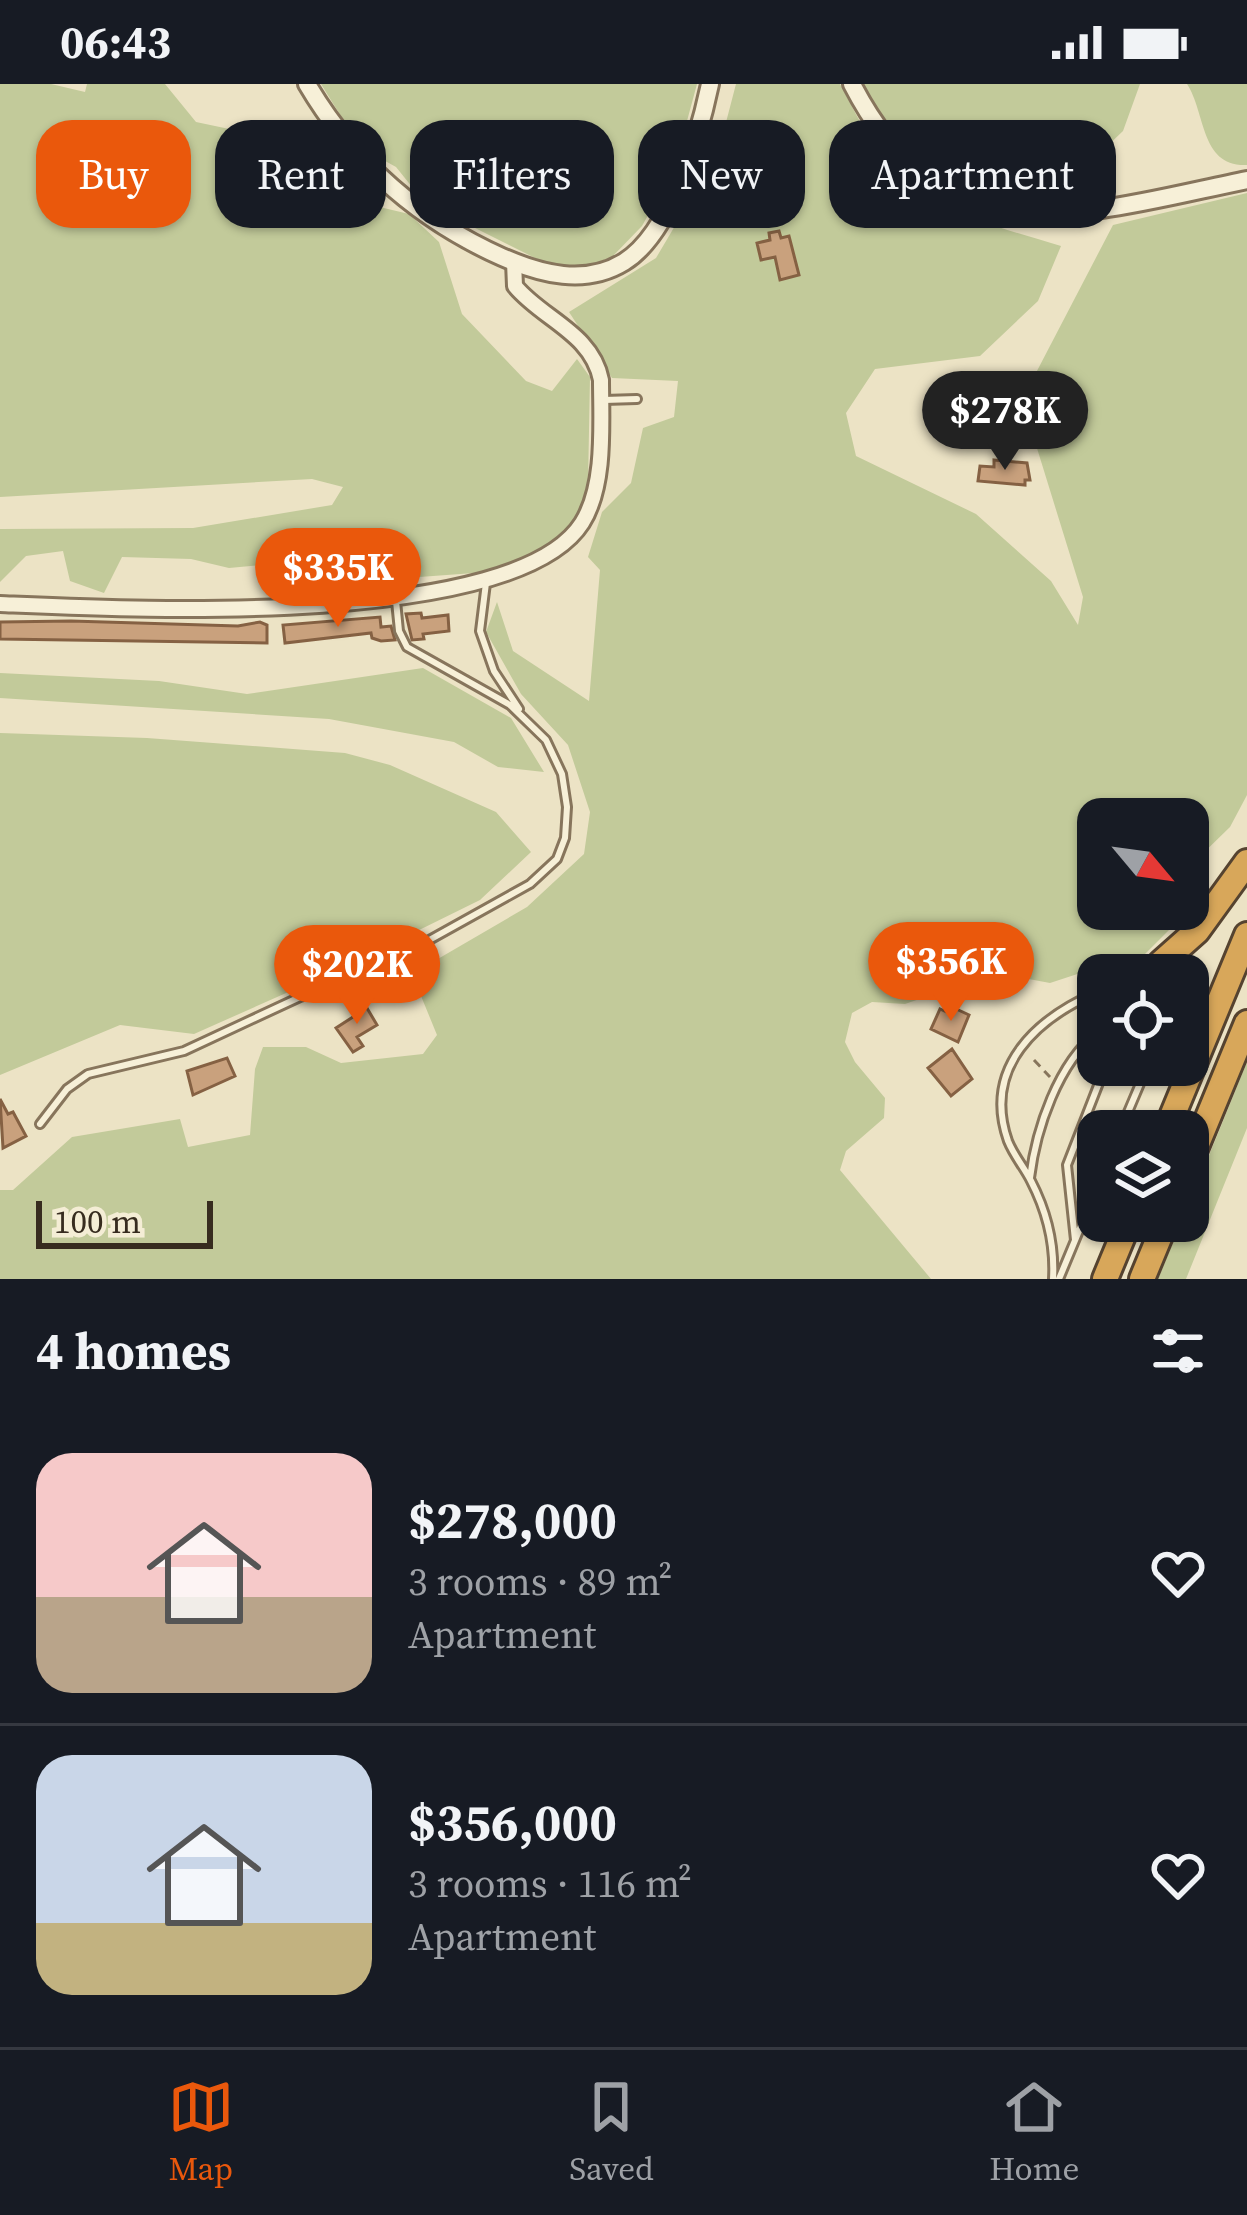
<!DOCTYPE html>
<html lang="en">
<head>
<meta charset="utf-8">
<style>
  body { margin:0; font-family:"Source Serif 4",serif; background:#242831; color:#f1f3f6; height:100vh; display:flex; flex-direction:column; font-size:45px; white-space:nowrap }
  * { box-sizing:border-box; margin:0 }
  p { font-size:39px; color:#9ea1a6 }
  .icon { flex:none; width:66px; height:66px; fill:none; stroke:currentColor; stroke-width:2; stroke-linecap:round; stroke-linejoin:round }
  .map { position:relative; height:1195px; overflow:hidden }
  .drawer { display:flex; flex-direction:column; background:#171b24; flex:1 }
  .drawer>* { flex:none }
  .hud { position:absolute; left:36px; top:36px; width:1176px; height:108px; display:flex; gap:24px }
  .needle { width:78px; rotate:119deg }
  .controls { position:absolute; left:1077px; top:714px; display:grid; gap:24px }
  .controls a { display:grid; place-items:center; width:132px; height:132px; border-radius:24px; background:#171b24; box-shadow:0 3px 9px #0004; font-size:60px }
  .scale { position:absolute; left:36px; bottom:30px; width:177px; box-sizing:border-box; padding-left:12px; border:6px solid #372c1f; border-top:0; font-size:33px; line-height:42px; white-space:nowrap; color:#372c1f; -webkit-text-stroke:9px #f4edd5; paint-order:stroke }
  .price { position:absolute; translate:-50% -102px; padding:0 27px; border-radius:42px; background:#ea580c; color:#fff; font-size:39px; line-height:78px; filter:drop-shadow(0 3px 6px #0008) }
  .price::after { content:''; position:absolute; left:50%; top:72px; width:36px; height:27px; margin-left:-18px; background:inherit; clip-path:polygon(0 0,100% 0,50% 100%) }
  .price.selected { background:#222; color:#fff }
  ul { padding:0; list-style:none }
  li { display:flex; align-items:center; gap:36px; height:300px; padding:0 36px }
  li+li { border-top:3px solid #363941 }
  li span { display:grid; place-items:center; flex:none; width:336px; height:240px; border-radius:36px; color:#555 }
  li>.icon { margin-inline-start:auto }
  span .icon { width:144px; height:144px; fill:#fffc; stroke-width:1 }
  li b { font-size:51px }
  h2 { display:flex; justify-content:space-between; align-items:center; height:144px; padding:0 36px; font-size:51px }
  .pill { padding:0 42px; border-radius:36px; background:#171b24; box-shadow:0 3px 9px #0004; font-size:42px; line-height:108px }
  .pill.selected { background:#ea580c; color:#fff }
  .status { display:flex; justify-content:space-between; align-items:center; height:84px; padding:0 60px; background:#171b24; direction:ltr }
  .status svg { height:33px; fill:currentColor }
  .tabs { display:flex; justify-content:space-around; align-items:center; height:168px; border-top:3px solid #363941; background:#171b24; font-size:33px; color:#9ea1a6 }
  .tabs a { display:grid; justify-items:center; gap:6px }
  .tabs .selected { color:#ea580c }
  .map>svg:first-child { display:block }
</style>
</head>
<body>
<div class="status"><b>06:43</b><svg viewBox="0 0 49 12"><path d="M0 12V9h3v3zM5 12V6h3v6zM10 12V3h3v9zM15 12V0h3v12zM26 1h20v11H26zM47 4h2v5h-2z"/></svg></div>
<div class="map">
<svg width="1247" height="1195" viewBox="0 0 1247 1195">
  <rect width="100%" height="100%" fill="#ece3c5"/>
  <path fill="#c2ca9a" d="M0 0H51L85 8 87 0H165L196 38 253 50 304 105 409 130 439 158 462 230 526 297 552 307 577 275 590 293 588 400 580 429 562 453 524 476 488 488 378 496 345 482 295 478 229 484 191 475 122 473 104 509 70 497 63 467 26 472 0 498V445L193 444 332 421 343 403 312 395 0 413Z
    M321 0H697L674 85 642 142 612 173 593 180 553 183 425 119 396 83 360 63Z
    M736 0H840C851 19 860 41 873 58 925 126 984 139 1061 162L1038 217 980 272 875 285 846 329 856 372 976 430 1051 497 1078 541 1083 513 1036 361 1026 308 1113 141 1247 109V711L1230 743 1188 784V735H1098V825H1165L1161 835 1169 846 1141 874 1117 877 1050 899 1018 893 992 901 966 899 905 920 872 918 852 929 845 958 855 978 885 1014 884 1034 846 1067 840 1086 931 1195H0V1106H13L72 1053 180 1035 188 1063 250 1051 255 985 263 963H306L341 979 423 970 437 951 412 890 527 823 584 770 590 728 568 661 521 610 486 548 497 518 513 567 589 617 600 486 588 473 602 428 631 399 643 344 674 333 678 297 612 294 569 228 656 174 718 69Z
    M860 0H1140L1123 47 1100 69 1068 114C1047 120 1034 111 1013 110 1003 109 995 112 985 109 931 93 889 46 860 0Z
    M1187 0H1247V81C1200 83 1206 29 1187 0Z
    M423 584 511 634 544 688 498 683 454 658 329 635 0 614V589L159 597 247 610Z
    M0 649 147 654 345 669 390 681 496 728 531 768 480 816 338 886 194 950 120 941 0 991Z
    M1247 978V1044L1186 1195H1158L1182 1137H1188V1123Z"/>
  <path fill="#c9a17d" stroke="#856143" stroke-width="3" d="M779 147 781 154 789 152 799 191 780 196 775 173 761 176 757 159 770 156 769 149Z
    M994 376 1027 379 1030 396H1025V401L978 397 980 382 994 383Z
    M421 529 422 534 448 531 449 547 423 550 424 555 412 556 406 530Z
    M380 533 381 543 391 542 395 556 381 557 372 554 371 549 285 559 283 541Z
    M71 537 238 542 260 538 267 541V559L0 555V538Z
    M364 919 377 941 357 953 363 962 353 968 336 944 356 931 354 926Z
    M952 923 969 931 958 958 931 945 940 925 949 929Z
    M952 965 972 995 951 1012 928 984Z
    M227 974 235 992 193 1011 187 987Z
    M0 1015 8 1030 13 1028 26 1052 3 1064Z"/>
  <g fill="none" stroke-linecap="round" stroke-linejoin="round">
    <g stroke="#87755c" stroke-width="12">
      <path id="service" d="M604 316 637 315
        M486 499 480 547 494 587 519 625
        M1137 891 1158 881
        M40 1040 67 1005 88 990 184 967 300 913 361 894 530 800 557 775 565 754 567 723 562 690 546 656 510 621 407 563 399 547 396 517
        M1120 1047 1142 995 1143 981
        M1030 1094C1036 1045 1058 979 1098 948
        M1075 1156 1067 1081 1106 981
        M1053 1195C1055 1160 1047 1128 1031 1097 1024 1083 1014 1072 1008 1057 982 983 1037 934 1098 908
        M1059 1195 1098 1101"/>
    </g>
    <g stroke="#87755c" stroke-width="20">
      <path id="minor" d="M0 520C119 525 514 546 582 439 606 401 601 339 601 296 592 249 542 235 515 202L514 178"/>
    </g>
    <g stroke="#87755c" stroke-width="22">
      <path id="tertiary" d="M307 0C353 78 419 136 502 173 541 190 585 202 624 178 671 149 699 52 710 0
        M852 0C945 181 1087 129 1247 96"/>
    </g>
    <g stroke="#554330" stroke-width="30">
      <path id="motorway" d="M1161 879 1197 847 1247 778
        M1166 1047 1247 851
        M1188 1082 1247 939
        M1105 1195 1129 1137
        M1142 1195 1166 1137"/>
    </g>
    <path stroke="#87755c" stroke-width="3" stroke-dasharray="9 6" stroke-linecap="butt" d="M1034 976 1050 993"/>
    <use href="#service" stroke="#f7f0d8" stroke-width="6"/>
    <use href="#minor" stroke="#f7f0d8" stroke-width="14"/>
    <use href="#tertiary" stroke="#f7f0d8" stroke-width="16"/>
    <use href="#motorway" stroke="#d8a75a" stroke-width="24"/>
  </g>
</svg>
<div class="controls">
<a><svg class="needle" viewBox="-14 -14 28 28"><path d="M0-13l5 13h-10z" fill="#e53935"/><path d="M0 13l5-13h-10z" fill="#9ea1a6"/></svg></a>
<a><svg class="icon" aria-label="locate" viewBox="0 0 24 24"><circle cx="12" cy="12" r="6"/><path d="M12 2v4M12 18v4M2 12h4M18 12h4"/></svg></a>
<a><svg class="icon" aria-label="layers" viewBox="0 0 24 24"><path d="M12 4l9 5-9 5-9-5zM3 14l9 5 9-5"/></svg></a>
</div>
<div class="scale">100 m</div>
<b class="price selected" style="left:1005px;top:389px">$278K</b>
<b class="price" style="left:338px;top:546px">$335K</b>
<b class="price" style="left:951px;top:940px">$356K</b>
<b class="price" style="left:357px;top:943px">$202K</b>
<div class="hud">
<a class="pill selected">Buy</a>
<a class="pill">Rent</a>
<a class="pill">Filters</a>
<a class="pill">New</a>
<a class="pill">Apartment</a>
</div>
</div>
<section class="drawer">
<h2>4 homes<svg class="icon" aria-label="filters" viewBox="0 0 24 24"><path d="M4 7h16M4 17h16"/><circle cx="9" cy="7" r="2"/><circle cx="15" cy="17" r="2"/></svg></h2>
<ul>
<li><span style="background:linear-gradient(#f6c9c9 60%,#b9a48a 0)"><svg class="icon" aria-label="home" viewBox="0 0 24 24"><path d="M3 11l9-7 9 7M6 9v11h12V9"/></svg></span><div><b>$278,000</b><p>3 rooms · 89 m²</p><p>Apartment</p></div><svg class="icon" aria-label="heart" viewBox="0 0 24 24"><path d="M12 20l-8-8c-3-5 5-10 8-4 3-6 11-1 8 4z"/></svg></li>
<li><span style="background:linear-gradient(#c9d6e8 70%,#c2b280 0)"><svg class="icon" aria-label="home" viewBox="0 0 24 24"><path d="M3 11l9-7 9 7M6 9v11h12V9"/></svg></span><div><b>$356,000</b><p>3 rooms · 116 m²</p><p>Apartment</p></div><svg class="icon" aria-label="heart" viewBox="0 0 24 24"><path d="M12 20l-8-8c-3-5 5-10 8-4 3-6 11-1 8 4z"/></svg></li>
</ul>
</section>
<nav class="tabs">
<a class="selected"><svg class="icon" aria-label="map" viewBox="0 0 24 24"><path d="M3 6l6-2 6 2 6-2v14l-6 2-6-2-6 2zM9 4v14M15 6v14"/></svg>Map</a>
<a><svg class="icon" aria-label="saved" viewBox="0 0 24 24"><path d="M7 4h10v16l-5-4-5 4z"/></svg>Saved</a>
<a><svg class="icon" aria-label="home" viewBox="0 0 24 24"><path d="M3 11l9-7 9 7M6 9v11h12V9"/></svg>Home</a>
</nav>
</body>
</html>
